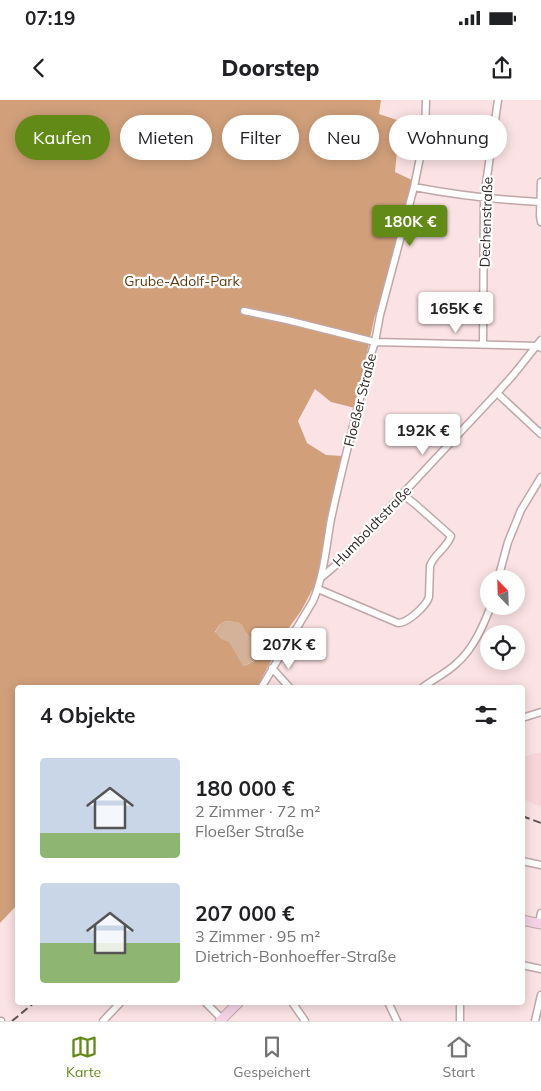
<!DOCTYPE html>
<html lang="de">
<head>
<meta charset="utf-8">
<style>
  body { margin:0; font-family:Mulish,sans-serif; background:#f6f6f6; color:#202124; height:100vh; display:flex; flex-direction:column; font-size:19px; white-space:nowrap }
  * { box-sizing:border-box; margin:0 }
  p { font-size:16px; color:#757577 }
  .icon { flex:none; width:28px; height:28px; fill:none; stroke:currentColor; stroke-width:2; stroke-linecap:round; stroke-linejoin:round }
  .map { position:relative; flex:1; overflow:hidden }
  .drawer { position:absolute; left:15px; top:585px; width:510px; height:320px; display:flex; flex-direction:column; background:#fff; border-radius:5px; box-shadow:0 2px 12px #0003 }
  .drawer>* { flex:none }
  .guide { position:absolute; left:15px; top:15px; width:511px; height:45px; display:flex; gap:10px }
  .needle { width:32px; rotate:337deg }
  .buttons { position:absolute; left:480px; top:470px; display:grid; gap:10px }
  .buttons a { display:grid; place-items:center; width:45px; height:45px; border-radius:50%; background:#fff; box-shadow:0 2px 12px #0003; font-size:25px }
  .price { position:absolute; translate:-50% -42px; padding:0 11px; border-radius:5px; background:#fff; color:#222; font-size:16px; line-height:32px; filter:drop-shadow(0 1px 2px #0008) }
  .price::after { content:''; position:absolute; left:50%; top:30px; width:15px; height:11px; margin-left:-8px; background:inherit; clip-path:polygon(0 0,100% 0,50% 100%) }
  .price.active { background:#628a16; color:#fff }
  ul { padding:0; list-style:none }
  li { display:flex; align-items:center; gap:15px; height:125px; padding:0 25px }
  li span { display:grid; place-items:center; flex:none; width:140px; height:100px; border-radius:5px; color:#555 }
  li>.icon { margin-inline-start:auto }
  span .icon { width:60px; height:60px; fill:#fffc; stroke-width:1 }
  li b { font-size:21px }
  h2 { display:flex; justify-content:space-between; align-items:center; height:60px; padding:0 25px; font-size:21px }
  .tag { padding:0 18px; border-radius:22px; background:#fff; box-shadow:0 2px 12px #0003; font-size:18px; line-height:45px }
  .tag.active { background:#628a16; color:#fff }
  .status { display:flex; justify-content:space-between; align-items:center; height:35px; padding:0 25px; background:#fff; direction:ltr }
  .status svg { height:14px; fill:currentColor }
  header { display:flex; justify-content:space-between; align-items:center; height:65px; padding:0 25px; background:#fff; font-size:22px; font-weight:800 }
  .dock { display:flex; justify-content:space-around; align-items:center; height:70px; border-top:1px solid #e0e0e0; background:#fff; font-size:14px; color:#757577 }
  .dock a { display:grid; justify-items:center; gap:2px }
  .dock .active { color:#628a16 }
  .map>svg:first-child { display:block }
</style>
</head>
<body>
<div class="status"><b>07:19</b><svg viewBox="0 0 49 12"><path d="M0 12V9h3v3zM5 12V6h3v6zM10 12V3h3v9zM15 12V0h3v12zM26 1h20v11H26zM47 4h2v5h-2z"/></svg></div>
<header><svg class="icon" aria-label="back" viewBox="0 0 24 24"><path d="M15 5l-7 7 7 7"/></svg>Doorstep<svg class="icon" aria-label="share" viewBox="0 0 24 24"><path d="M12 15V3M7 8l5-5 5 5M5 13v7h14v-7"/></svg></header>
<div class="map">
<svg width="541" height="921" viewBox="0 0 541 921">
  <rect width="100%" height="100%" fill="#fbe2e4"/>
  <path fill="#f7d5d8" d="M541 652V707L523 699 522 657Z"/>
  <path fill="#d4b299" d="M226 521C231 522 238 521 242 525 243 527 244 531 246 533 248 536 252 538 254 542 261 556 255 562 243 566L215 533 219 525Z"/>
  <path fill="#d1a07b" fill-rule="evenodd" d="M0 0H381L379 14 400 21 395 72 414 81 382 210 375 215 355 308 331 302 315 289 298 321 307 343 326 355 343 356 317 481 301 511 288 529 257 587 18 588 17 805 0 823ZM226 521C231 522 238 521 242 525 243 527 244 531 246 533 248 536 252 538 254 542 261 556 256 562 243 566L229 542 221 539 215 532 219 525Z"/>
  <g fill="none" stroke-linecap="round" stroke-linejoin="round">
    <g stroke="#bfa7a9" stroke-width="9">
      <path id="minor" d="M541 82 540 116 541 122
        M414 87C456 95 498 100 541 102
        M244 211 287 220 375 242 537 246 541 248
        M483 245 484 98 498 0
        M497 293 541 334
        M322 477 337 464 497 293 514 274 541 240
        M498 479 508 442 521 410 541 377
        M318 489 398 523C408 523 426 506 429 497L430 466C434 454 447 448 451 436L415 404 402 394
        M272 568 290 588
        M261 588 313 501C324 475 326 447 331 419 343 363 358 307 372 251L375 242 380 215 414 87 425 33 426 0
        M422 588C433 579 447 573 457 563 474 548 483 526 491 506
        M522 618 541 612
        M522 761 541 765
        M539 823 541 813
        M522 865 541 869
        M205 902 222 919
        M292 902 305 921
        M388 902 397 921
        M0 921H1
        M103 921 121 902
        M460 921V902
        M535 921 541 895"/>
    </g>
    <g stroke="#bfa7a9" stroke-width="11">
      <path id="secondary" d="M522 820 541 824
        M220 921 239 902"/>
    </g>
    <use href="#minor" stroke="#fff" stroke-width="6"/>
    <use href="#secondary" stroke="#f5d2e5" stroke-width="9"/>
    <path stroke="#615355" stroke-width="2" stroke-dasharray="8 4" stroke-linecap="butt" d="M522 716 541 723
      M12 921 35 902"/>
  </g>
  <g text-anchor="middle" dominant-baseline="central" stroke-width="4.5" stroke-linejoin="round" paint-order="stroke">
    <g font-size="14" fill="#33292a" stroke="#fff">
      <text transform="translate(486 122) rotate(-88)">Dechenstraße</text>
      <text transform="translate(360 300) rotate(-76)">Floeßer Straße</text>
      <text transform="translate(372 426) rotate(-46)">Humboldtstraße</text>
    </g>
    <g font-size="14" fill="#66370a" stroke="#fff">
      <text x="182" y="181">Grube-Adolf-Park</text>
    </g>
  </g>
</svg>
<div class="buttons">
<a><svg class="needle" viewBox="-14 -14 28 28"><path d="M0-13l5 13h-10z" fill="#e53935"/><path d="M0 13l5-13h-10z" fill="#757577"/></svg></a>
<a><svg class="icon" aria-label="locate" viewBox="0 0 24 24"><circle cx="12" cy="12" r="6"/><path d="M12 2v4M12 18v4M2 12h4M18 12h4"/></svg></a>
</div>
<b class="price active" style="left:410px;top:147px">180K €</b>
<b class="price" style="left:456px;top:234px">165K €</b>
<b class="price" style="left:423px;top:356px">192K €</b>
<b class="price" style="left:289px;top:570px">207K €</b>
<div class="guide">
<a class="tag active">Kaufen</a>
<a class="tag">Mieten</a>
<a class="tag">Filter</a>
<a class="tag">Neu</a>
<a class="tag">Wohnung</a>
</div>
<section class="drawer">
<h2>4 Objekte<svg class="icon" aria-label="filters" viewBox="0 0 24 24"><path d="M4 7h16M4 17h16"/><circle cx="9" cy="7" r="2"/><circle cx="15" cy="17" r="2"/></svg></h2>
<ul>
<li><span style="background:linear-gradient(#c9d6e8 75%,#8fb573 0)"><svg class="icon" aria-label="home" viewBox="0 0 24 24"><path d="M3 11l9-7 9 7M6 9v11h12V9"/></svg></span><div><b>180 000 €</b><p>2 Zimmer · 72 m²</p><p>Floeßer Straße</p></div></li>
<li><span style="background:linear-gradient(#c9d6e8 60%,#8fb573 0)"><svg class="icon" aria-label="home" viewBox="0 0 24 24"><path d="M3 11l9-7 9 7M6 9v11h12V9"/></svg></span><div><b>207 000 €</b><p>3 Zimmer · 95 m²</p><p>Dietrich-Bonhoeffer-Straße</p></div></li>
</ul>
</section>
</div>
<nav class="dock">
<a class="active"><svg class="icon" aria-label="map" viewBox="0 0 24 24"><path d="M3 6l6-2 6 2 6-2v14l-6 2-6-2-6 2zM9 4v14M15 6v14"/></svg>Karte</a>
<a><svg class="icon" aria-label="saved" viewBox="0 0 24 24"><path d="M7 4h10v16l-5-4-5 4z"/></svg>Gespeichert</a>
<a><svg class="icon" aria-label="home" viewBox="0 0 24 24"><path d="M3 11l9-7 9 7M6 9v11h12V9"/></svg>Start</a>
</nav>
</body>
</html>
